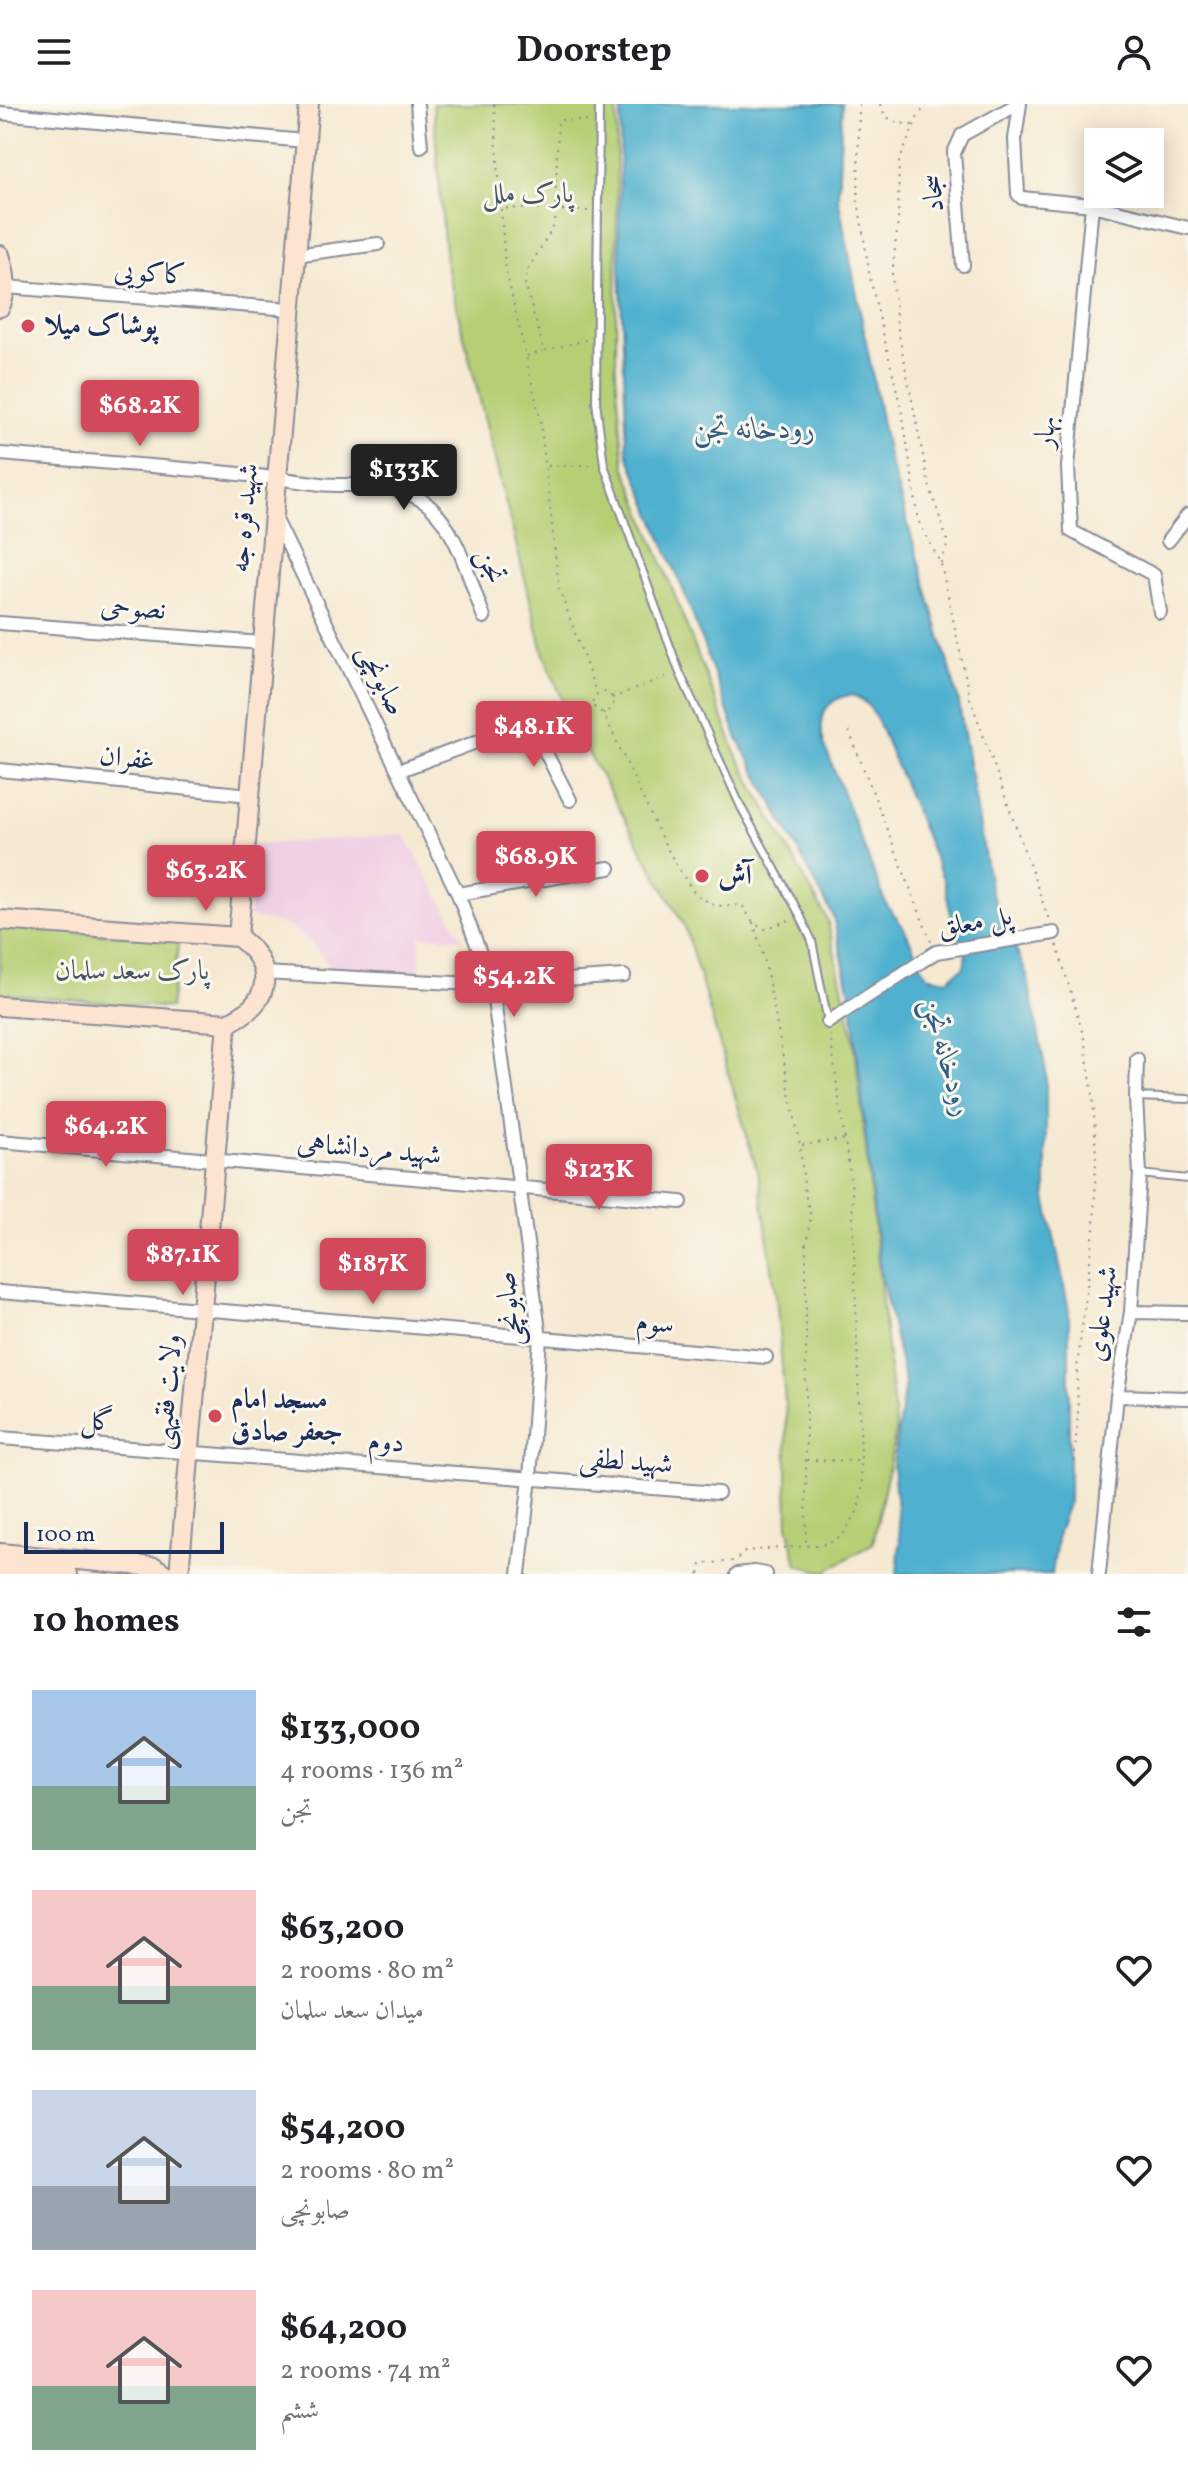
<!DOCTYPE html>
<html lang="en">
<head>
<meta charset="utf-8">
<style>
  body { margin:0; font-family:Vollkorn,Amiri,serif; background:#f2f2f2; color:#202124; height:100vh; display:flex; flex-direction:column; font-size:30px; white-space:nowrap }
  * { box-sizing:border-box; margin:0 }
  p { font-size:26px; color:#757577 }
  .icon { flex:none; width:44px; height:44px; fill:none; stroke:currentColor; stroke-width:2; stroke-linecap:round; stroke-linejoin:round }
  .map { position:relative; height:1470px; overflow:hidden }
  .side { display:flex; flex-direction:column; background:#fff; flex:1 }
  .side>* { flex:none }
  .tools { position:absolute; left:1084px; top:24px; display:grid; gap:16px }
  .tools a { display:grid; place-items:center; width:80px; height:80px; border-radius:0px; background:#fff; box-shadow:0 4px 20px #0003; font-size:40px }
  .scale { position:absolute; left:24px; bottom:20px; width:200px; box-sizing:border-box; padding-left:8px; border:4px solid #1b2f5e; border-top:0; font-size:22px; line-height:28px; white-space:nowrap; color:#1b2f5e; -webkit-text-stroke:6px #fbf7ec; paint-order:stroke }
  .price { position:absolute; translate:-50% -68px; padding:0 18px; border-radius:8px; background:#d1495b; color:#fff; font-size:26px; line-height:52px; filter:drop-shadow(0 2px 4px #0008) }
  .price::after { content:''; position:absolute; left:50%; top:48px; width:24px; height:18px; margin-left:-12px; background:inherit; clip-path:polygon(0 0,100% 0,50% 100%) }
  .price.active { background:#222; color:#fff }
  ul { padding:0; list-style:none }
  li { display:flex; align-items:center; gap:24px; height:200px; padding:0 32px }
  li span { display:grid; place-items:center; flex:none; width:224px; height:160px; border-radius:0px; color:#555 }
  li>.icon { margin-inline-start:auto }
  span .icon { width:96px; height:96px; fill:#fffc; stroke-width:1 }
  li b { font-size:34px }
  h2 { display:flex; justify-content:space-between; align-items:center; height:96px; padding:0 32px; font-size:34px }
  header { display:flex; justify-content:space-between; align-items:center; height:104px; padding:0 32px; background:#fff; font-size:36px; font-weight:700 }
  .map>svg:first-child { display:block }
</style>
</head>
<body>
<header><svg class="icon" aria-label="menu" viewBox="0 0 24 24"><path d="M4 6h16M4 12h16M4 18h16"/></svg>Doorstep<svg class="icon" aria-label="person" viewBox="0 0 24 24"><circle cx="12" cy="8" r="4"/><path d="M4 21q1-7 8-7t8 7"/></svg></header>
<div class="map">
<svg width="1188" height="1470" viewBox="0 0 1188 1470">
  <rect width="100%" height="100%" fill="#fbf7ec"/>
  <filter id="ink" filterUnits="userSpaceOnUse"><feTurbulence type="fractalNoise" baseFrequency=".0125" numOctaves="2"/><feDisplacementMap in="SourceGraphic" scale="16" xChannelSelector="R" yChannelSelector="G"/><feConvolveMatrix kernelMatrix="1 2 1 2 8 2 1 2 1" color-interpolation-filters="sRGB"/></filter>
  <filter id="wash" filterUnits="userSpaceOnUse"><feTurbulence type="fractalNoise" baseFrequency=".006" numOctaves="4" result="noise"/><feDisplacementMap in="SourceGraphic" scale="32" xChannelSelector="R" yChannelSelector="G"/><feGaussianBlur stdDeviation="1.8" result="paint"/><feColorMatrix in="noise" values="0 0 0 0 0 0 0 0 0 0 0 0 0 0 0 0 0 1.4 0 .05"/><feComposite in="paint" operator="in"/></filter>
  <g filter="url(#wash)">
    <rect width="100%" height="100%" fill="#f5e9d2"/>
    <path fill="#f0d0e5" d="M404 730 463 835 420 832V870L333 865 310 839 287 821 249 813 255 741Z"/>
    <path fill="#b6cf75" stroke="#687f6a" stroke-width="2" d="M433 0H617L616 269 624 361 738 654 827 815 854 936 896 1327 873 1439 825 1468 797 1461 788 1421 786 1310 776 1192 759 1073 685 823 576 627 544 551 446 161Z
      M0 823 179 835 170 904 0 890Z"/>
    <path fill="#50b1cf" stroke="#367096" stroke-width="2" fill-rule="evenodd" d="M621 0H842L838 93 888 351 958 594 991 789 1027 871 1046 967V1094L1069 1206V1397L1058 1428 1052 1470H897L900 1438 893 1361 905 1279 880 1167 852 898 833 812 737 633 686 493 627 349 619 133ZM850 591C867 594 873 608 880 622L944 777 951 811 966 850 964 863 947 876 928 872 924 867 904 824 886 800 824 640C818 616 822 596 850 591Z"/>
  </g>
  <g filter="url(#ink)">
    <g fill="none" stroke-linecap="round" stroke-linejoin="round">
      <g stroke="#888c98" stroke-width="10">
        <path id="lane" d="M599 0 596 297 604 361 679 567 741 703 800 811 812 837 828 918
          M1136 993 1188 995
          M1140 1070 1188 1075"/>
      </g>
      <g stroke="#888c98" stroke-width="16">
        <path id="street" d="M417 0 421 42
          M1020 0 1015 35 1018 90 1022 94 1092 101 1188 124
          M0 9 304 37
          M1092 101 1068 363 1071 427 1154 471 1160 508
          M295 151 378 140
          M963 161 954 49 962 31 1018 0
          M6 183 290 205
          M0 350C107 359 215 365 321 380 345 383 370 378 394 385 405 388 418 393 427 400 459 427 469 476 484 513
          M275 414 458 790 492 881 540 1234 530 1374 519 1470
          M1168 437 1188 411
          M0 519 262 539
          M0 666 250 691
          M398 667 530 618 570 696
          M458 790 609 764
          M263 869 492 881 624 872
          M828 918 936 848 1054 829
          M0 1037 681 1098
          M0 1188 766 1253
          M1131 1208 1188 1209
          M1117 1292 1188 1294
          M0 1334 718 1389
          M737 1470 755 1468 766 1470
          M1099 1470 1117 1292 1131 1208 1140 1070 1136 993 1137 955"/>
      </g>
      <g stroke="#888c98" stroke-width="22">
        <path id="secondary" d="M0 151C6 169 8 185 0 203
          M0 816 238 833C277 862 272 900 227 919L0 902
          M238 833 309 0
          M0 1449 155 1463 165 1470
          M0 1465 68 1470
          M179 1470 227 919"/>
      </g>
      <path stroke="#888c98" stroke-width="2" stroke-dasharray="2 6" stroke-linecap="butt" d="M494 0 501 103
        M859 0 858 96 870 174 903 313 919 418 941 460 970 594 1049 816
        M880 0C884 17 897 19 913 21
        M927 0 918 12 899 58 898 118 892 171 897 221 928 377 948 439 941 459
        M588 107 501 104 505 162 540 314 559 484 597 591
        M586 236 544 247 525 180 527 167 555 120 558 16 590 17
        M527 252 543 247
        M548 362 594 361
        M593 598a10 10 0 1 1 20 0a10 10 0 1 1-20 0Z
        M612 594 670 571
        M603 608 659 729 675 759 695 790 715 802 742 801 753 818 765 825 792 815
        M849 627 931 838
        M753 818 764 854 800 1041 805 1090 811 1112 806 1140V1441
        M1057 841 1084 934 1093 991 1096 1052 1094 1125 1077 1264 1078 1310 1074 1358
        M802 1041 846 1035
        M807 1356 861 1357
        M699 1470 701 1460 734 1457 746 1447 828 1440 843 1431 858 1406 862 1385 852 1086 830 931"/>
      <use href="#lane" stroke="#fff" stroke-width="6"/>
      <use href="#street" stroke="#fff" stroke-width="12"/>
      <use href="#secondary" stroke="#fde4d1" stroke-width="18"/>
    </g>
  </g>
  <g fill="#d1495b" stroke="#fbf7ec" stroke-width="3">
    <circle cx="28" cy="222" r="8"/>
    <circle cx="702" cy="772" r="8"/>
    <circle cx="215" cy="1312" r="8"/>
  </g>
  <g text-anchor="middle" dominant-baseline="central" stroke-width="6" stroke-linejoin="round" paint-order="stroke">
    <g font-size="28" fill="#1b2f5e" stroke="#fbf7ec">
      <text transform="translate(934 89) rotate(-95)">سجاد</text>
      <text transform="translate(150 170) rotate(4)">کاکویی</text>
      <text transform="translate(1046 328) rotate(-85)">بهار</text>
      <text transform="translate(245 414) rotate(-85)">شهید قره جه</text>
      <text transform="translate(490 462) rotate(68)">تجن</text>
      <text transform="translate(133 505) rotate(4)">نصوحی</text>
      <text transform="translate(381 576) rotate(64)">صابونچی</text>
      <text transform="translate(127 655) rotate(6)">غفران</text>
      <text transform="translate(975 819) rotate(-11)">پل معلق</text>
      <text transform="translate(369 1046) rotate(5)">شهید مردانشاهی</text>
      <text transform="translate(510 1205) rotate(-96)">صابونچی</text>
      <text transform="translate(1103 1210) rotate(-83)">شهید علوی</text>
      <text transform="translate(655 1220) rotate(5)">سوم</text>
      <text transform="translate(168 1288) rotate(-85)">ولایت فقیهی</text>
      <text transform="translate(97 1318) rotate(4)">گل</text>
      <text transform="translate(386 1339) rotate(4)">دوم</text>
      <text transform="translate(626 1358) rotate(4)">شهید لطفی</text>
    </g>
    <g font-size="28" fill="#425764" stroke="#fbf7ec">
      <text x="528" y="90">پارک ملل</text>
      <text x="132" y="867">پارک سعد سلمان</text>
    </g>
    <g font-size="28" font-weight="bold" fill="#1b2f5e" stroke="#fbf7ec" text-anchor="start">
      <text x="44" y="222">پوشاک میلا</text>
      <text x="718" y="772">آش</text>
      <text x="231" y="1296">مسجد امام<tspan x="231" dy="32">جعفر صادق</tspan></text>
    </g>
    <g font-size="30" font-style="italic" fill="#2e5c86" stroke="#fbf7ec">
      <text x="754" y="326">رودخانه تجن</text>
      <text transform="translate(946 953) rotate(74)">رودخانه تجن</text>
    </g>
  </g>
</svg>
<div class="tools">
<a><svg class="icon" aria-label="layers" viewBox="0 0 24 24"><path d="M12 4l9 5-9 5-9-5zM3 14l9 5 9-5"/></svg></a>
</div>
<div class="scale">100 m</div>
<b class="price" style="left:140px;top:344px">$68.2K</b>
<b class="price active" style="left:404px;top:408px">$133K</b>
<b class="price" style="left:534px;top:665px">$48.1K</b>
<b class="price" style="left:536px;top:795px">$68.9K</b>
<b class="price" style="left:206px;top:809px">$63.2K</b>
<b class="price" style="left:514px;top:915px">$54.2K</b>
<b class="price" style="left:106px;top:1065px">$64.2K</b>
<b class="price" style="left:599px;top:1108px">$123K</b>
<b class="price" style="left:183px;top:1193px">$87.1K</b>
<b class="price" style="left:373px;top:1202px">$187K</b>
</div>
<section class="side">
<h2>10 homes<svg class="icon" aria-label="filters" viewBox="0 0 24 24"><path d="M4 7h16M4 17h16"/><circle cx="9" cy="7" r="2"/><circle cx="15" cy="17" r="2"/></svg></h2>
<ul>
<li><span style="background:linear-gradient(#a9c7e8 60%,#7fa58c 0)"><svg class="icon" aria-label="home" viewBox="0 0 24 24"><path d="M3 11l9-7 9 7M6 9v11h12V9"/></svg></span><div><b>$133,000</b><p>4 rooms · 136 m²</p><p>تجن</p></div><svg class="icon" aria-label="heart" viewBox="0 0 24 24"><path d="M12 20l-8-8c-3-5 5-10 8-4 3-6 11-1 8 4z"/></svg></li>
<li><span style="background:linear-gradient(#f6c9c9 60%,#7fa58c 0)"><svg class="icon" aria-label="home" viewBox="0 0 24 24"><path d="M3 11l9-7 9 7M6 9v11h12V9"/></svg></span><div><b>$63,200</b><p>2 rooms · 80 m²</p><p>میدان سعد سلمان</p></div><svg class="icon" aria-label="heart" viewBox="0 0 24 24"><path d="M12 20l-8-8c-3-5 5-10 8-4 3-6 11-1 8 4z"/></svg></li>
<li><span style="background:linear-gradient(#c9d6e8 60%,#9aa5b1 0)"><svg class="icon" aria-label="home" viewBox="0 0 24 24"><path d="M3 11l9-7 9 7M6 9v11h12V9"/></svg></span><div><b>$54,200</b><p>2 rooms · 80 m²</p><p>صابونچی</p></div><svg class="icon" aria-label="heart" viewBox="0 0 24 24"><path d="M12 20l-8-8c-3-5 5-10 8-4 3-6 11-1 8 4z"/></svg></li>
<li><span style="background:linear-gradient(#f6c9c9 60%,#7fa58c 0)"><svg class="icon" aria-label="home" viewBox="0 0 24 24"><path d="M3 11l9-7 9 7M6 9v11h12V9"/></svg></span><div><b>$64,200</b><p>2 rooms · 74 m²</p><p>ششم</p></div><svg class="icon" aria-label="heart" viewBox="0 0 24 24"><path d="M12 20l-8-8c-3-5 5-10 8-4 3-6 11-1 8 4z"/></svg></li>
</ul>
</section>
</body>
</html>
